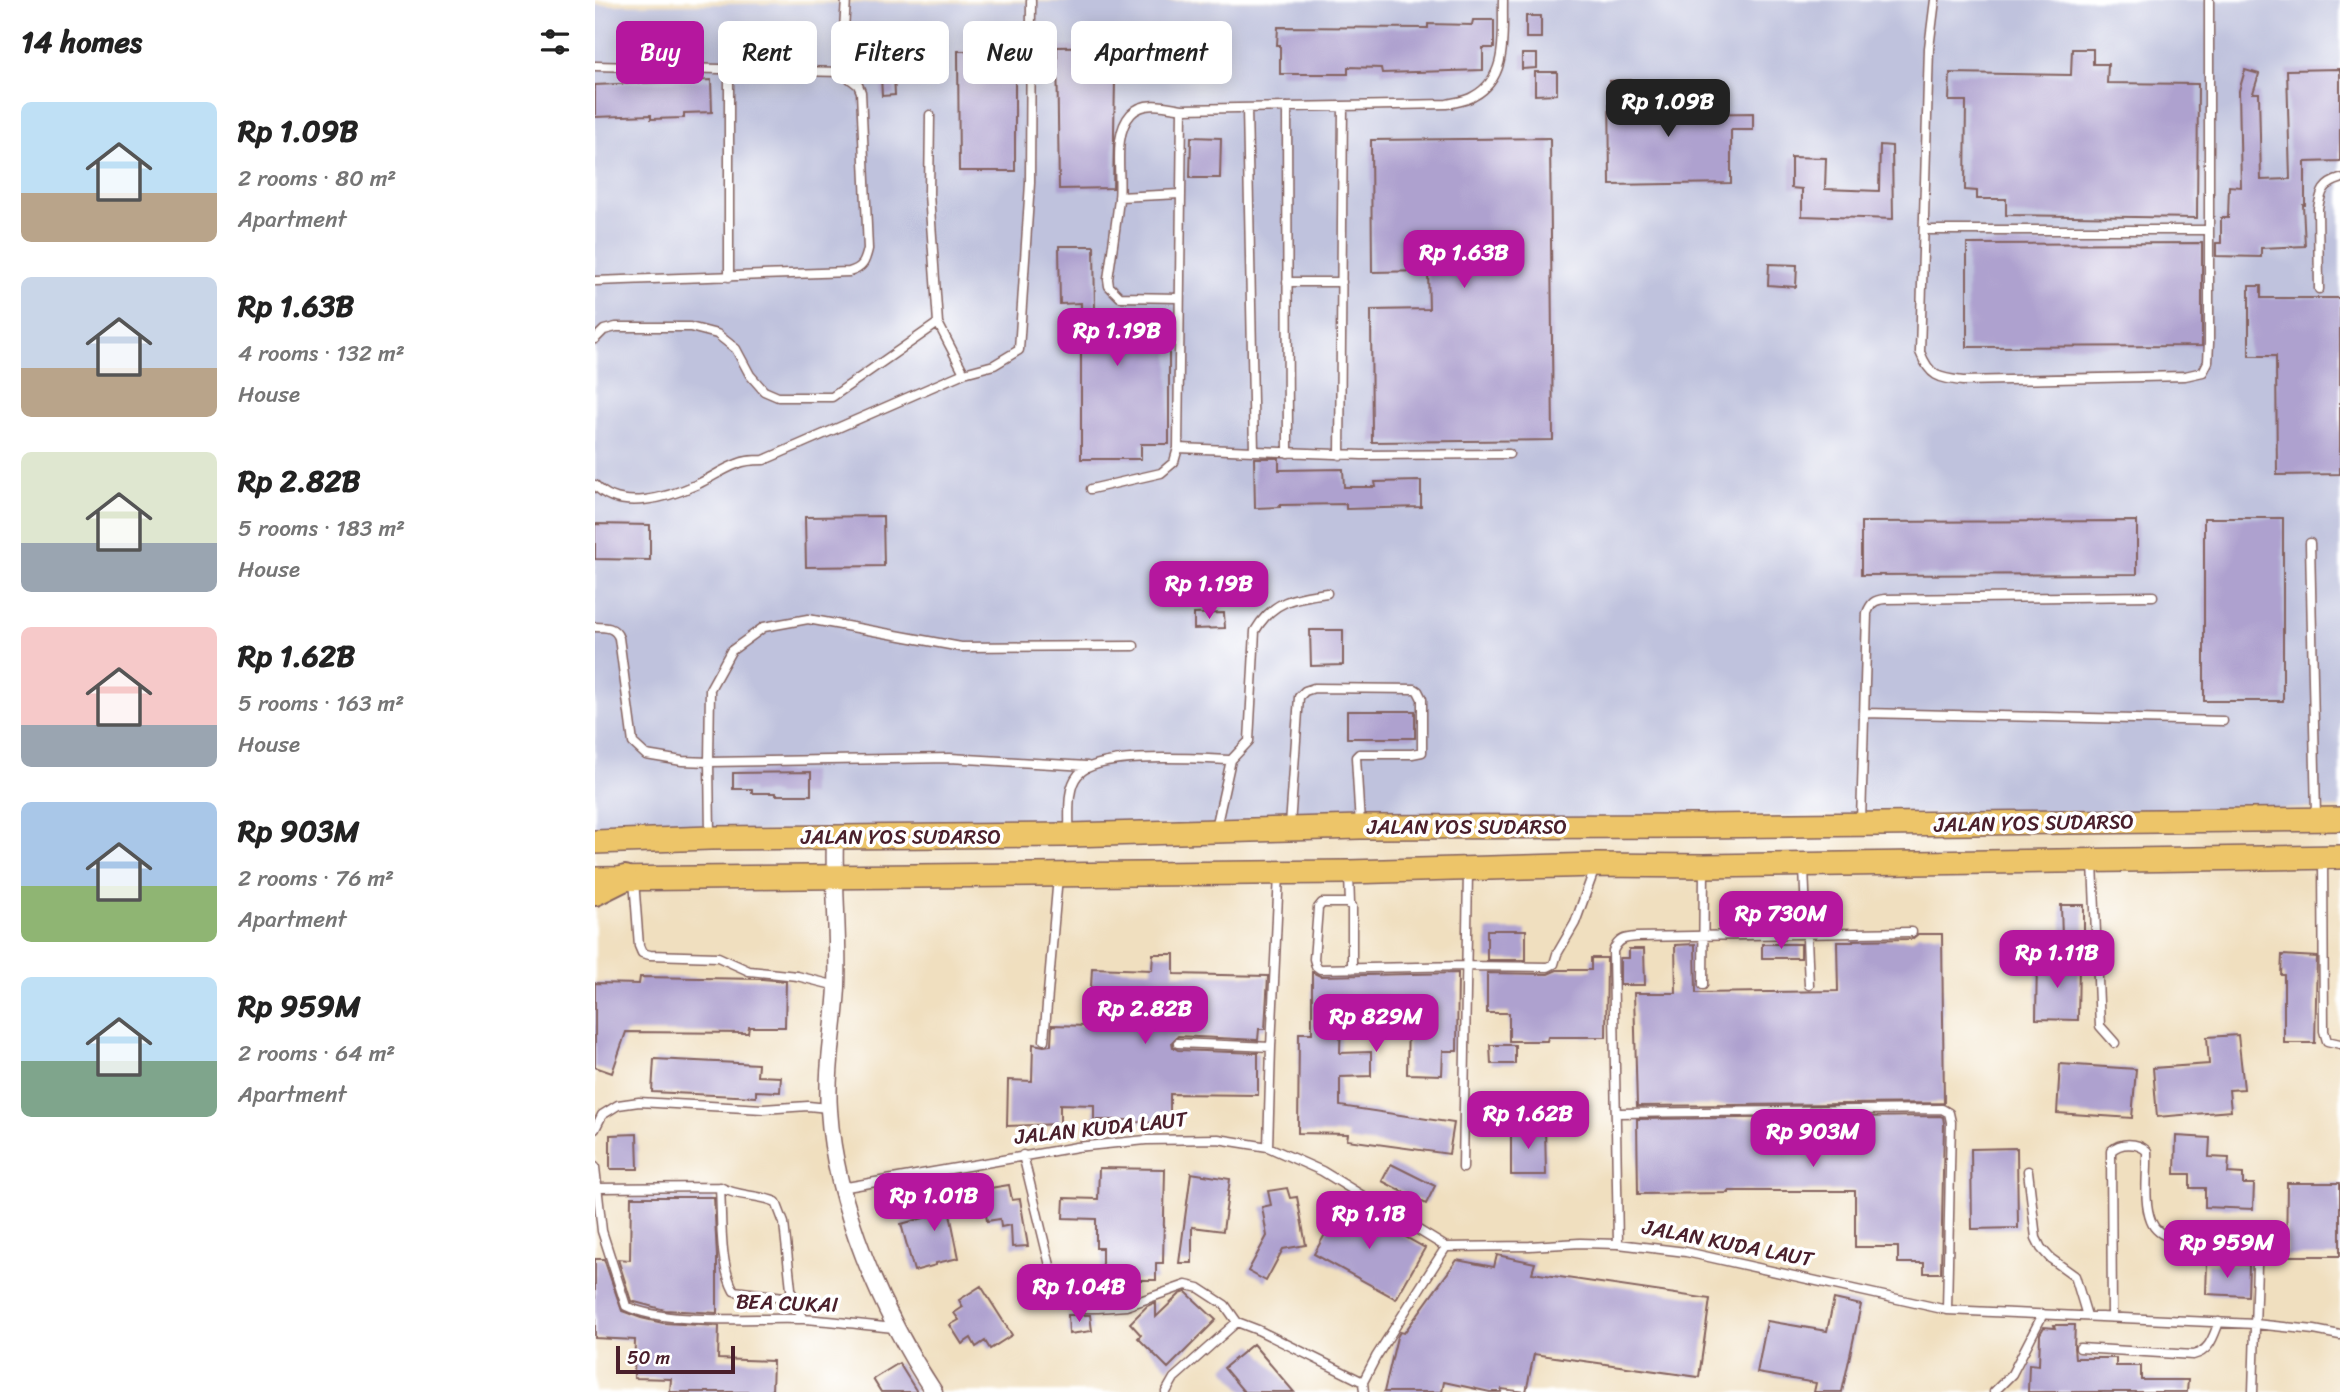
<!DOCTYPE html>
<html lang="en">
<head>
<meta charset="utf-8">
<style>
  body { margin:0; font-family:Sriracha,sans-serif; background:#f6f6f6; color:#222; height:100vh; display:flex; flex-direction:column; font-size:26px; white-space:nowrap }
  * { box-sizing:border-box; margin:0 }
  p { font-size:23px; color:#767676 }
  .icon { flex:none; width:38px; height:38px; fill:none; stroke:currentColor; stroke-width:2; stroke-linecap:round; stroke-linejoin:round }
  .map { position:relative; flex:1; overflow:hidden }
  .drawer { display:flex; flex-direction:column; background:#fff; width:595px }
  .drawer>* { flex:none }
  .hud { position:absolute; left:21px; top:21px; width:665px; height:63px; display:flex; gap:14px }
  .scale { position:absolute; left:21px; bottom:18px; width:119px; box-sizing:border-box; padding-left:7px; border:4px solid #4a1f2b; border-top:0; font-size:19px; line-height:24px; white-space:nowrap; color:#4a1f2b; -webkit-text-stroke:5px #fff; paint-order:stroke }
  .price { position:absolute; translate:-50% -60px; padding:0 16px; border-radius:14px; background:#b5179e; color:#fff; font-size:23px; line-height:46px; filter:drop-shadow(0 2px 4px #0008) }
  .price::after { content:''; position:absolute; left:50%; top:42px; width:21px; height:16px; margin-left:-10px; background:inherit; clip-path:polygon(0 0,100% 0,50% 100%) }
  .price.active { background:#222; color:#fff }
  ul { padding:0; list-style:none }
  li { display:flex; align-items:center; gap:21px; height:175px; padding:0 21px }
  li span { display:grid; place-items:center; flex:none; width:196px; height:140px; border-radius:10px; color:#555 }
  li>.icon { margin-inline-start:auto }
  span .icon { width:84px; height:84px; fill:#fffc; stroke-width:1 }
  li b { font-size:30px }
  h2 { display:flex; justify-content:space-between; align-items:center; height:84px; padding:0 21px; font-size:30px }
  .pill { padding:0 24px; border-radius:10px; background:#fff; box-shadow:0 4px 18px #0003; font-size:24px; line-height:63px }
  .pill.active { background:#b5179e; color:#fff }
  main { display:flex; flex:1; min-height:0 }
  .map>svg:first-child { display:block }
</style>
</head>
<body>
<main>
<section class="drawer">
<h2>14 homes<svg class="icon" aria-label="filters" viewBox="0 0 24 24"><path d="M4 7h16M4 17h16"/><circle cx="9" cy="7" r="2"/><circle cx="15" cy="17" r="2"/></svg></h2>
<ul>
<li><span style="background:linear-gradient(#bfe0f5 65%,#b9a48a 0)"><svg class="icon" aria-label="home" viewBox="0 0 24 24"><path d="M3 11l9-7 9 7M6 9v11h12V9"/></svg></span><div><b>Rp 1.09B</b><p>2 rooms · 80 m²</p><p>Apartment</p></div></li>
<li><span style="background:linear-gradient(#c9d6e8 65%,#b9a48a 0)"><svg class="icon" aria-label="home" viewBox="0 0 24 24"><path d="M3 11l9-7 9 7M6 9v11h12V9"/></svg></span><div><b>Rp 1.63B</b><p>4 rooms · 132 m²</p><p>House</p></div></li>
<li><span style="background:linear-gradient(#dfe7d0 65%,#9aa5b1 0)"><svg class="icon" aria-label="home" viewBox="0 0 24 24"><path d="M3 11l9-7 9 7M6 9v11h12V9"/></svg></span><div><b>Rp 2.82B</b><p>5 rooms · 183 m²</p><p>House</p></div></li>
<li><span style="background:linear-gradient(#f6c9c9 70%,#9aa5b1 0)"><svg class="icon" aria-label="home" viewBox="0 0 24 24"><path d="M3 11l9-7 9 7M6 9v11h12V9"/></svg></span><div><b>Rp 1.62B</b><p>5 rooms · 163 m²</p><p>House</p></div></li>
<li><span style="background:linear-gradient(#a9c7e8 60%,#8fb573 0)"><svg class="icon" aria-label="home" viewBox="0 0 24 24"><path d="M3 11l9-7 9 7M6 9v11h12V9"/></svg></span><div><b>Rp 903M</b><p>2 rooms · 76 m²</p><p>Apartment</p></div></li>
<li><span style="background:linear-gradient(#bfe0f5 60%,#7fa58c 0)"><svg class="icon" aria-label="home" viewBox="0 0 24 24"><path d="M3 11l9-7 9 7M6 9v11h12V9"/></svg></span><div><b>Rp 959M</b><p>2 rooms · 64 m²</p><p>Apartment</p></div></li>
</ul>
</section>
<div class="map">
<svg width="1745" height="1392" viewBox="0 0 1745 1392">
  <rect width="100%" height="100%" fill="#fff"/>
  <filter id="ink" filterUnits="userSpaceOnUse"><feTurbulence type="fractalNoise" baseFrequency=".0143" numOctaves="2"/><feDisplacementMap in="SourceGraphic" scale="14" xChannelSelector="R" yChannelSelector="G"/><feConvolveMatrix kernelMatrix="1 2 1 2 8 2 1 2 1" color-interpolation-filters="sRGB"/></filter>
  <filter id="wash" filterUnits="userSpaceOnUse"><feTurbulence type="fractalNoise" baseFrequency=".00686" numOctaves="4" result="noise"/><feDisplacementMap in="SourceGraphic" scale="28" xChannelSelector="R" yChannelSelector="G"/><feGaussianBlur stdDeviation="1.57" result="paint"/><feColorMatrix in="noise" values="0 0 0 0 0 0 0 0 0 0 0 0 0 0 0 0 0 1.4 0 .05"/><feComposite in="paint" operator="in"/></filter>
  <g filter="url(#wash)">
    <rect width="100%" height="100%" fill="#f0dfbf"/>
    <path fill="#bfc2dd" d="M716 0H1745V808L0 834V5Z"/>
    <g id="blocks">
      <path fill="#aea1cf" d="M931 16H946V38H931Z
        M878 20H899V48H888V70L787 73 786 68 753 67V74H685V45H682L683 27 833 28V24L877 25Z
        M518 46V57L540 56V78L520 79 518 188 464 189 462 47Z
        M1477 49H1498V64H1513L1512 83 1603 84 1602 218 1411 215V199H1382V191L1370 190 1371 101H1354L1355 73 1476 75Z
        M363 51H420V171H364Z
        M927 54H942V68L927 69Z
        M1745 69V161L1710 162V205H1708L1710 246 1666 248V257L1621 256V243H1626V218H1633L1634 186 1646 187 1644 91 1650 70 1664 74 1658 93H1664L1666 180 1695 179 1692 70Z
        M940 72H962V94L940 95Z
        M299 75 300 95 287 96 286 76Z
        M116 80 117 112 89 113V118L56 119V115L0 117V85Z
        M1036 80V91L1090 90 1091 114 1158 113V130H1136V183L1015 185 1014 81Z
        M596 137 626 138 625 178H595Z
        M955 138 958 440 777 442 776 310 834 309 833 271 777 272 776 140Z
        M1285 145 1297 146 1298 219 1207 216V189L1196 188V157L1231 158 1230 189 1284 191Z
        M1607 243V346L1372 347V244Z
        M464 246H499L500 310H546V322H574V444H546V459H486V303L465 304Z
        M1174 264 1202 265 1201 287 1173 285Z
        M1654 286H1666V298H1745V474L1682 475 1681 356H1654Z
        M659 458H684V470L748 469 749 487H781L780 482 826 481V507L751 509V504L685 505V507L660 508Z
        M288 516 289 566 211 567 210 517Z
        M1609 518H1688V701H1609Z
        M1542 521V574L1266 575V522Z
        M0 524 55 525V560L0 559Z
        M629 613 630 628 599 629V614Z
        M715 630H748V665L716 666Z
        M752 711H820V738H752Z
        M216 772V795H181V793H157V789H138V773Z
        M1466 905H1489V938H1467Z
        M892 930H931V960H892Z
        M1323 934H1347L1349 1103 1042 1106 1039 993H1081L1080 945 1100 944 1101 993 1243 991 1242 942H1258V940L1317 939Z
        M1167 944H1206V958H1167Z
        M1034 949H1049L1050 985H1025V958H1034Z
        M558 954H579V974L673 976 670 1029H664L663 1040 583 1036 577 1042 578 1047 583 1050 663 1053V1095L575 1094V1123L540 1122V1120H499V1105L465 1104V1124L412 1126 413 1080 437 1081 438 1044 449 1046 456 1045 457 1025 494 1026 497 968 557 970Z
        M1687 955 1722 957 1720 1043H1689V975H1686Z
        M996 958H1012L1011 1037H953L952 1041H914V1013H892V973L953 974 962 970H996Z
        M1442 961 1484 962 1483 1020 1441 1019Z
        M717 972 725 976 863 973 862 1051H848L847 1075 812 1074 813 1016 746 1017 745 1053 776 1052V1076L745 1077V1106L859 1123 854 1154 752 1140 753 1134 703 1133 704 1033H717Z
        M45 977 167 979 191 981 190 1027H154L153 1033 31 1032 17 1073 0 1067V983L44 984Z
        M1643 1035 1649 1089 1634 1090 1636 1111 1562 1117 1558 1068 1614 1064 1612 1037Z
        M895 1045H920V1064H896Z
        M59 1059 163 1064 162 1076 186 1077 185 1092 161 1091V1097L57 1092Z
        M1465 1064 1541 1069 1537 1118 1462 1113Z
        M1345 1116 1348 1117 1349 1123 1346 1273H1329V1263H1303V1247H1260V1191H1134V1193L1043 1194 1042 1119Z
        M916 1126H950L951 1175H916Z
        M42 1134 43 1169H15V1135Z
        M1581 1136 1615 1138 1614 1157 1634 1158 1633 1173 1648 1174V1184H1659L1658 1209 1610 1207V1188H1595V1174H1580Z
        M1422 1148 1423 1228 1377 1229 1376 1149Z
        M796 1164 840 1186 831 1204 787 1181Z
        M504 1168 570 1169 568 1263H561V1280H507V1248H501V1219L468 1218 469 1198 503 1199Z
        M596 1173 635 1179 628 1231 597 1227V1263H584Z
        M1692 1183H1745V1256H1691Z
        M414 1185 417 1200 425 1199 433 1246 417 1247 416 1225 406 1227 405 1219 392 1221 389 1202 397 1201 395 1188Z
        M692 1188 695 1198 702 1197 711 1245 688 1249 671 1281 653 1271 672 1236 667 1207 676 1205 673 1191Z
        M365 1190 368 1207 354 1209 364 1258 341 1263V1265L319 1271 306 1224 336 1216 335 1214 338 1213 335 1196Z
        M36 1197H119L122 1257V1313L70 1310 36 1301 23 1259 35 1260Z
        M748 1202 830 1248 801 1299 719 1254Z
        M902 1255 940 1263 937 1273 1115 1299 1104 1377 939 1354 931 1392 907 1389 906 1392H895L849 1382 847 1392H789L802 1337 805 1332 809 1333 862 1260 899 1267Z
        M0 1259H9L27 1311 46 1318 68 1323 124 1326 123 1359 178 1361 177 1392H75L76 1379 39 1378 40 1340 0 1338Z
        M1612 1263 1654 1265 1653 1296 1611 1294Z
        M386 1286 417 1335 395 1349 390 1341 381 1347 376 1338 367 1344 355 1325 364 1320 359 1313 368 1307 364 1300Z
        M591 1292 621 1320 573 1368 543 1338 546 1335 535 1323 552 1306 561 1302V1317L585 1294Z
        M1239 1299 1266 1305 1247 1392H1219L1221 1383 1162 1373 1172 1321 1232 1331Z
        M473 1315H495L497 1331 474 1334Z
        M1459 1325H1480L1479 1348 1480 1358H1521V1366H1546V1380H1593L1592 1392H1433L1434 1364 1444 1365 1445 1334 1449 1327 1460 1328Z
        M658 1344 699 1392H649L629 1368Z
        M304 1363 322 1392H286L278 1379Z"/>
    </g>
  </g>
  <g filter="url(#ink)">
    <use href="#blocks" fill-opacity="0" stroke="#84625f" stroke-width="2"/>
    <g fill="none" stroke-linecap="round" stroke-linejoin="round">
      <g stroke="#84625f" stroke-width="11">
        <path id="service" d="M1340 0 1334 48 1325 352C1335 377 1343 378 1368 381L1590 376 1608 372 1613 362 1614 343V0
          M0 66 246 72 251 0
          M134 69V277
          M692 107 693 453
          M652 108 659 451
          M335 115 334 194 343 323 369 373
          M524 197 585 194
          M1329 230H1612
          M0 281 254 272C268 268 270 262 273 249L266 92 263 85 246 72
          M692 282H747
          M1724 289 1723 208C1726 192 1728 184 1745 179
          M584 298 525 297 514 286 513 279C517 252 521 225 524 199 527 173 517 135 536 114 549 100 571 106 587 109
          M0 339 9 330 21 327H95L122 334 141 349 155 375 169 391 183 397H237L343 323
          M583 448 767 455 914 454
          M745 455 748 106
          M0 485C25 513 74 497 103 484 116 478 128 469 142 464 150 460 160 460 169 460L369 373 399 365 424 350 435 183 436 0
          M496 489 566 473 579 462 583 448 587 109 852 104C861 102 872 101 879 96 914 77 907 34 908 0
          M1715 543 1721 816
          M0 627C11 627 20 627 24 638L38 743 51 755 87 761 114 762 115 835
          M1269 713 1628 721
          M492 766 355 758 114 762 115 689 136 651 169 627 213 619 366 647 539 646
          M1266 822 1272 613C1276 603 1279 600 1290 599L1558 596
          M695 826 704 697 710 691 719 688 820 689 823 691 827 699V752L817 754H764L761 757 765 825
          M621 828 636 760 654 741 660 631C677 601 700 597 732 593
          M474 832C475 815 471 789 483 775 501 751 606 759 636 760
          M1728 858 1729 1031 1732 1041 1745 1044
          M1498 863 1505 1026 1520 1043
          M1209 868 1214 985
          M754 875 755 904
          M39 880 44 946 47 953 55 955 123 957 154 971 202 976 242 986
          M757 969V906L752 903H727L723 908 719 959 721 966 725 969 871 966 953 967 959 964 962 954 980 923 1000 868
          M1108 985 1109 869
          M449 1040 463 876
          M583 1043 676 1047 673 1147
          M676 1047 684 874
          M1021 1113 1347 1109 1354 1113 1356 1122 1352 1310
          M0 1129 7 1115 23 1105 44 1102 168 1109 213 1106 233 1108
          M428 1155 461 1290 471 1302 484 1308H503L531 1306 591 1285 604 1288 630 1305 642 1322 663 1330 768 1382
          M0 1167 7 1231 31 1306C72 1326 160 1317 208 1319 239 1321 269 1325 300 1328
          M868 1168 873 872
          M1433 1171 1441 1238 1446 1248 1455 1258 1480 1276 1492 1316
          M125 1187C127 1218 124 1264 139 1291L197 1298
          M3 1188 125 1187C142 1197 163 1194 181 1202L189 1223 197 1298 209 1319
          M246 1188 482 1147 551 1140 623 1139 673 1147 727 1171 851 1247 935 1246 985 1243 1023 1244 1091 1252 1352 1310 1660 1324 1719 1330 1745 1335
          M1023 1244 1018 951C1024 938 1030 938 1043 937L1317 932
          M1517 1317 1516 1151C1525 1142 1542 1142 1552 1151 1553 1173 1548 1201 1556 1221 1568 1252 1627 1235 1652 1247 1659 1250 1660 1258 1662 1265L1658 1392
          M1485 1348 1598 1355C1615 1351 1618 1337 1624 1322
          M571 1392 579 1378 642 1322
          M769 1392 768 1382 781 1357 851 1247
          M1399 1392 1417 1374 1448 1314"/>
      </g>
      <g stroke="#84625f" stroke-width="19">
        <path id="minor" d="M240 838C238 887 244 937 242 987 240 1028 231 1069 234 1110 240 1206 287 1313 339 1392"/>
      </g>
      <g stroke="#84625f" stroke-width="26">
        <path id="primary" d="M0 842 115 838 474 835 765 827 1106 826 1745 819
          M0 879 753 872 1002 865 1109 866 1745 857"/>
      </g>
      <g stroke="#84625f" stroke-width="28">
        <path id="trunk" d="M0 893 30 878"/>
      </g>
      <use href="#service" stroke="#fff" stroke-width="8"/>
      <use href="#minor" stroke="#fff" stroke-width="16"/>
      <use href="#primary" stroke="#edc569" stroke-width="23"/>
      <use href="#trunk" stroke="#edc569" stroke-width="24"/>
    </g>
  </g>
  <g text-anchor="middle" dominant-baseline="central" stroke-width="7" stroke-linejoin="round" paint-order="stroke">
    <g font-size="21" fill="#4a1f2b" stroke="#fff">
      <text transform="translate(1439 823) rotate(-1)">JALAN YOS SUDARSO</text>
      <text x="872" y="827">JALAN YOS SUDARSO</text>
      <text x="306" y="837">JALAN YOS SUDARSO</text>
      <text transform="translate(506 1128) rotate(-6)">JALAN KUDA LAUT</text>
      <text transform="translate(1133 1243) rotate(11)">JALAN KUDA LAUT</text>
      <text transform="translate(192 1303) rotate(2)">BEA CUKAI</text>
    </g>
  </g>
</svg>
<div class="scale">50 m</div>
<b class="price active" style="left:1073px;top:139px">Rp 1.09B</b>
<b class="price" style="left:869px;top:290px">Rp 1.63B</b>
<b class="price" style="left:522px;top:368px">Rp 1.19B</b>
<b class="price" style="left:614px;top:621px">Rp 1.19B</b>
<b class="price" style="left:1186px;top:951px">Rp 730M</b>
<b class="price" style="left:1462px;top:990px">Rp 1.11B</b>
<b class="price" style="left:550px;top:1046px">Rp 2.82B</b>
<b class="price" style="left:781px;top:1054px">Rp 829M</b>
<b class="price" style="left:933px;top:1151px">Rp 1.62B</b>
<b class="price" style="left:1218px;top:1169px">Rp 903M</b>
<b class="price" style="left:339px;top:1233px">Rp 1.01B</b>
<b class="price" style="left:774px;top:1251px">Rp 1.1B</b>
<b class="price" style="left:1632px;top:1280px">Rp 959M</b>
<b class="price" style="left:484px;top:1324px">Rp 1.04B</b>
<div class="hud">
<a class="pill active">Buy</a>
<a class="pill">Rent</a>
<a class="pill">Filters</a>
<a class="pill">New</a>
<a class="pill">Apartment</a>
</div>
</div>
</main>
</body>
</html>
